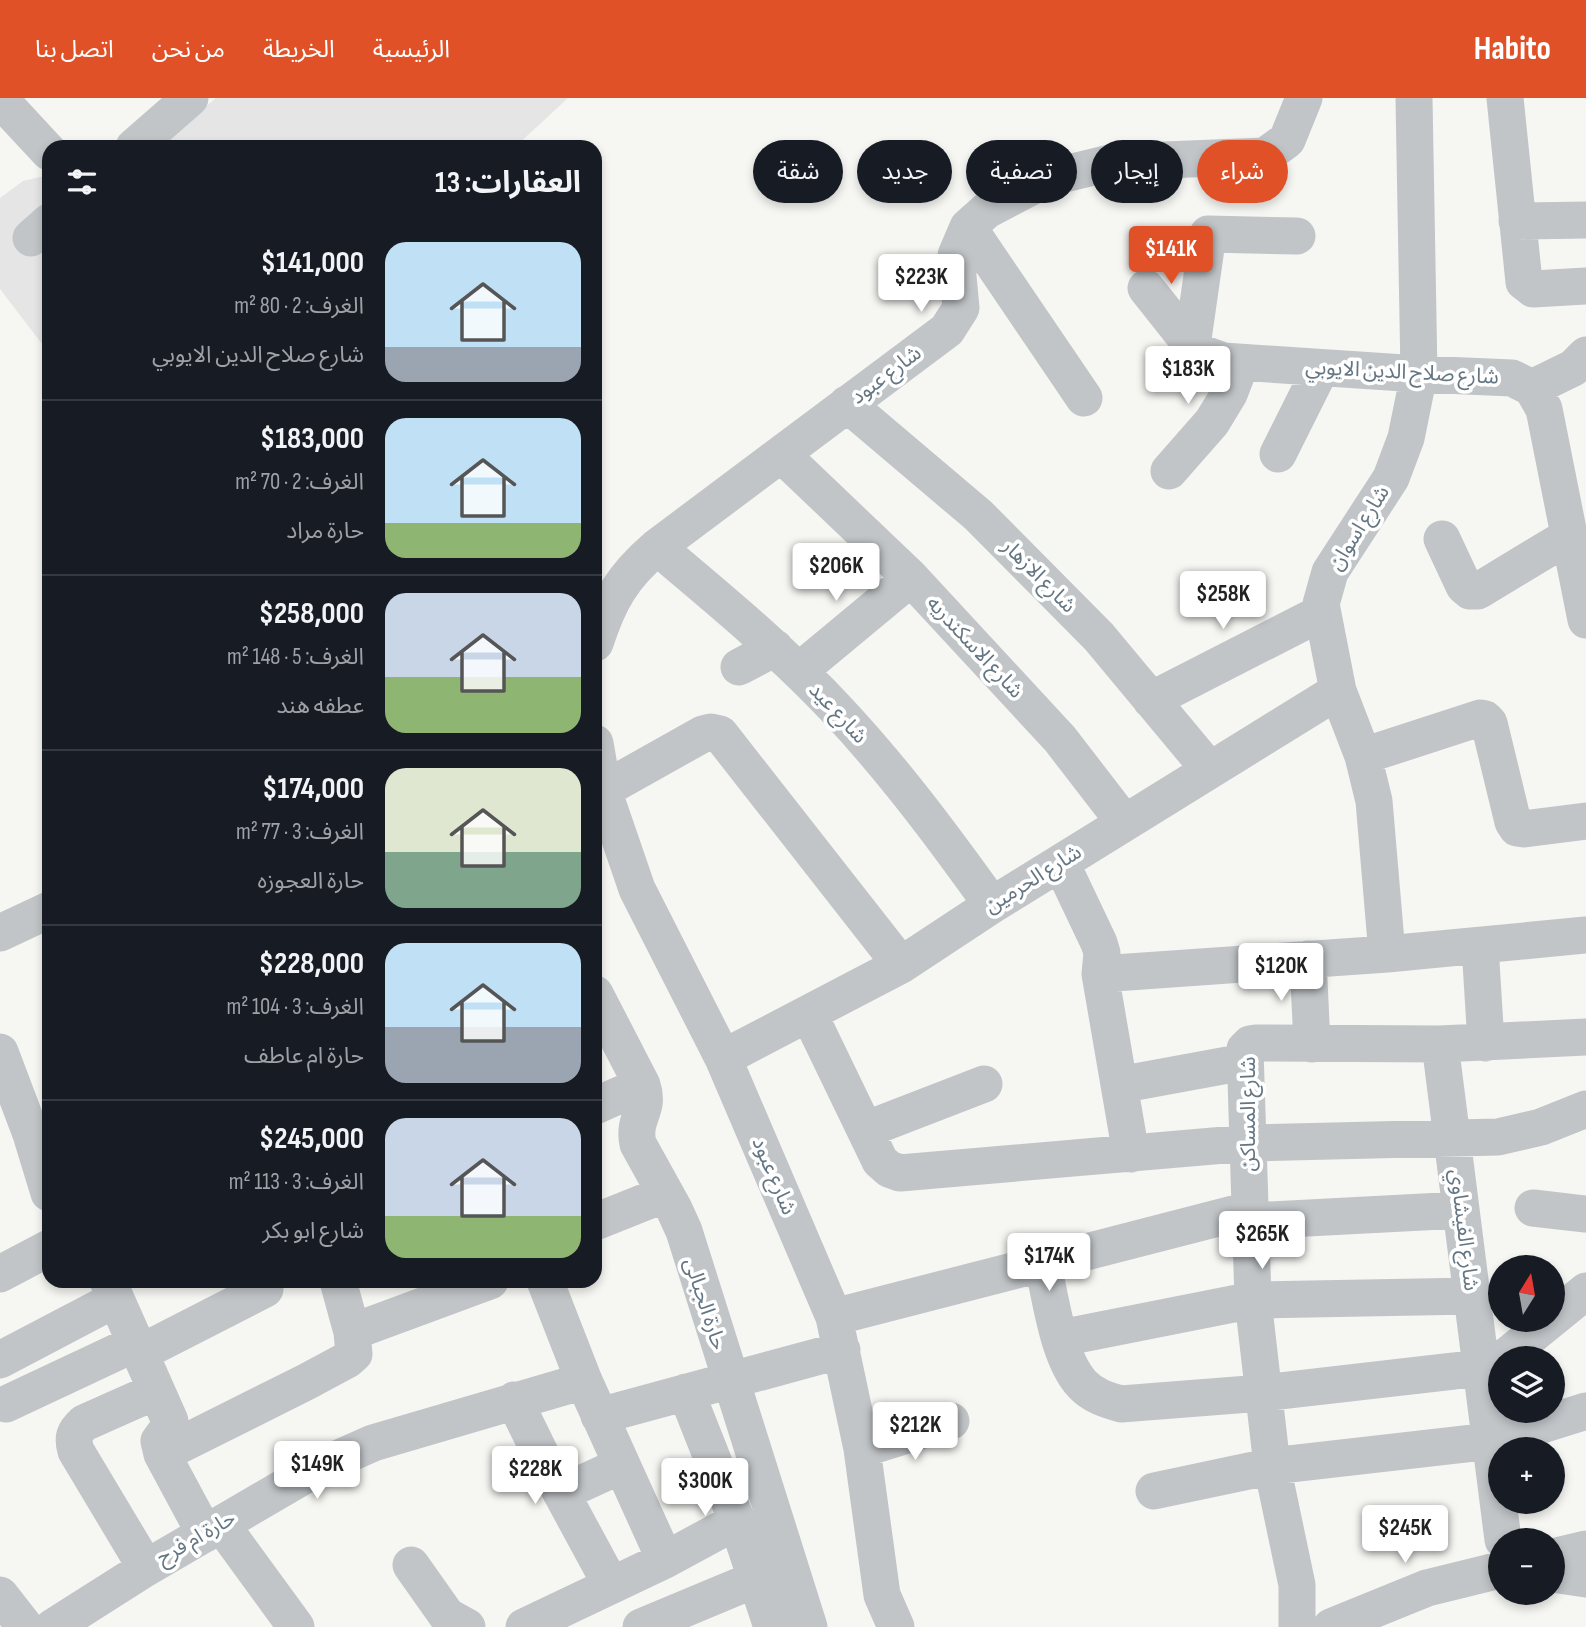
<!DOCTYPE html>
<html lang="ar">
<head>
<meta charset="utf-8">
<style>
  body { margin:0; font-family:"Sofia Sans Condensed","Noto Sans Arabic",sans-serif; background:#242831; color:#f1f3f6; direction:rtl; height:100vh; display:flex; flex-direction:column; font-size:26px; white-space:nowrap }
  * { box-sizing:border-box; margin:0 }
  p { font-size:23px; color:#9ea1a6 }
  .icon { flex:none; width:38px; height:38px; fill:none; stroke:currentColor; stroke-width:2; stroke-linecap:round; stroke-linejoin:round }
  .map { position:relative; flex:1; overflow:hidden; direction:ltr }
  .drawer { position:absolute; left:42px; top:42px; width:560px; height:1148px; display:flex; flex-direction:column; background:#171b24; border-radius:21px; box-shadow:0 4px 10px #0003; direction:rtl }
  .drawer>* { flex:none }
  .top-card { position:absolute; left:623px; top:42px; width:665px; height:63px; direction:rtl; display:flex; gap:14px }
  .needle { width:46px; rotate:11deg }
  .buttons { position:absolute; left:1488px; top:1157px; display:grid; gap:14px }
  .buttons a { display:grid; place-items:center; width:77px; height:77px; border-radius:50%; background:#171b24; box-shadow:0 4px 10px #0003; font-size:35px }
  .price { position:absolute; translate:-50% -60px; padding:0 16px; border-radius:7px; background:#fff; color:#222; font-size:23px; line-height:46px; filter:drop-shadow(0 2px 4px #0008) }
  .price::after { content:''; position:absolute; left:50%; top:42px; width:21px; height:16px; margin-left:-10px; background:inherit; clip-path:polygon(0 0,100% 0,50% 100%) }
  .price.on { background:#e05128; color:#fff }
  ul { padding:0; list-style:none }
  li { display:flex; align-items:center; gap:21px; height:175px; padding:0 21px }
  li+li { border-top:2px solid #363941 }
  li span { display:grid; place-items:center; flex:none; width:196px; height:140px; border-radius:21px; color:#555 }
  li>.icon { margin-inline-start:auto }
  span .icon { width:84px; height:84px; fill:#fffc; stroke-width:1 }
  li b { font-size:30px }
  h2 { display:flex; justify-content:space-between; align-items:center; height:84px; padding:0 21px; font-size:30px }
  .chip { padding:0 24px; border-radius:32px; background:#171b24; box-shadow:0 4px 10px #0003; font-size:24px; line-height:63px }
  .chip.on { background:#e05128; color:#fff }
  header { display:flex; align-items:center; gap:42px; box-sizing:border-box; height:98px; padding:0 35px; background:#e05128; color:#fff }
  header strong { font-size:33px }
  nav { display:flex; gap:38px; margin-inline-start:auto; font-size:24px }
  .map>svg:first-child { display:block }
</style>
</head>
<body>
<header>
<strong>Habito</strong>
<nav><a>الرئيسية</a><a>الخريطة</a><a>من نحن</a><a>اتصل بنا</a></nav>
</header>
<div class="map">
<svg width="1586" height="1529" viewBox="0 0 1586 1529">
  <rect width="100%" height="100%" fill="#f6f6f3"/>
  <path fill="#e4e5e4" d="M216 0H568L515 49H157Z
    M49 77V255L0 191V100L23 83Z"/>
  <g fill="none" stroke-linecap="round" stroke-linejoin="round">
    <path stroke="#c1c5c8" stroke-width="37" d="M3 0 10 12 49 54
      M1505 0 1524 184 1533 191 1586 188
      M134 49 190 0
      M1517 123 1586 122
      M968 129 1084 300
      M31 140 49 124
      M1146 190 1192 248 1201 255 1223 263 1419 276 1512 280 1532 290 1544 311 1586 522
      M1192 248 1208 136 1297 138
      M1532 290 1573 270 1586 257
      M847 306 978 417 1099 539 1209 671
      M1278 356 1321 270
      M782 357 911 480 1060 641 1124 724
      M1169 373 1212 324 1229 296 1241 265
      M1442 441 1464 488 1470 493H1478L1569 438
      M657 449C720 502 783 554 839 614 895 674 944 740 992 807
      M595 545C609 502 622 479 657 449L947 232 961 210 956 157 968 129 987 112 1048 80 1114 64 1265 58 1287 42 1304 0
      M739 569 775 550
      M799 573 911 480
      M1151 602 1321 515
      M595 645 603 692 637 791 723 960 834 1219 862 1351 882 1497 896 1529
      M1363 658 1480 620 1485 621 1489 625 1513 724 1517 730 1524 731 1586 723
      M603 692 703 636 711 634 720 636 901 867
      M1061 765 1099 845 1102 855 1100 876 1131 1056
      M0 835 49 812
      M1480 848 1486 945
      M1387 856 1374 703 1363 658 1338 593 1321 506 1330 474 1391 380 1406 340 1419 276 1414 0
      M1308 861 1312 946
      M1100 876 1387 856 1586 837
      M595 896 642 987C651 1013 632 1019 638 1046L674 1111 684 1133 809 1529
      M809 916 880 1063 889 1071 900 1075 1248 1045 1498 1039 1541 1029 1586 1011
      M1440 946 1503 1442
      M0 954 31 1036 49 1095
      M723 960 901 867 992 807 1338 593
      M1119 987 1244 964
      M595 1008 642 987
      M865 1032 984 986
      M1533 1110 1586 1116
      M1250 1123 1461 1112
      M595 1124 665 1096
      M1043 1167C1051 1202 1058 1260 1082 1286 1093 1298 1107 1302 1121 1306L1262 1295 1454 1273 1481 1269 1500 1262
      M0 1176 49 1150
      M108 1183 170 1323V1328L159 1343 162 1356 205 1436
      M545 1183 584 1283 665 1462
      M834 1219 1249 1112
      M352 1234 490 1183
      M1061 1240 1253 1202 1473 1198
      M140 1255 265 1191
      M1504 1260 1586 1193
      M0 1262 116 1201
      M686 1294 737 1423 772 1529
      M514 1302 545 1365 611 1487
      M6 1306 136 1245
      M599 1318 842 1252
      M862 1351 951 1323
      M162 1356 306 1284 347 1262 354 1256 352 1234 338 1183
      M1154 1393 1272 1368 1491 1343 1586 1313
      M561 1395 622 1367
      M221 1426 296 1529
      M1552 1459 1586 1451
      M411 1467 447 1518 467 1529
      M146 1470 76 1353C72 1340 74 1334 84 1325L156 1293
      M1552 1476 1586 1481
      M0 1497 25 1529
      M53 1529 146 1470 319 1369 373 1345 584 1283
      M524 1529 665 1462 737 1423
      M641 1529 756 1481
      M1297 1529V1487L1272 1368 1253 1202 1245 951 1250 946 1256 945 1440 946 1586 939
      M1331 1529 1427 1490 1500 1472"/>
  </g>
  <g text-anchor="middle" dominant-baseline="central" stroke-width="7" stroke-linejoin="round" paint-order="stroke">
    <g font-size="21" fill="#657683" stroke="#fff">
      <text transform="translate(1402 274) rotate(3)">شارع صلاح الدين الايوبي</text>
      <text transform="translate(886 277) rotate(-37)">شارع عبود</text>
      <text transform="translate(1359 430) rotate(-58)">شارع اسوان</text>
      <text transform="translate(1039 478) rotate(45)">شارع الازهار</text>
      <text transform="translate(975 549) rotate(47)">شارع الاسكندريه</text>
      <text transform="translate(838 615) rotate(47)">شارع عيد</text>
      <text transform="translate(1033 781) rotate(-32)">شارع الحرمين</text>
      <text transform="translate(1248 1016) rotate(-90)">شارع المساكن</text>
      <text transform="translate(774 1078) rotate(67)">شارع عبود</text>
      <text transform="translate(1464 1132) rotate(83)">شارع الفيشاوي</text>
      <text transform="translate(705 1206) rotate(72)">حارة الجبالى</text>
      <text transform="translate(196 1440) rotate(-30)">حارة ام فرح</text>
    </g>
  </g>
</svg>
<div class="buttons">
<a><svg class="needle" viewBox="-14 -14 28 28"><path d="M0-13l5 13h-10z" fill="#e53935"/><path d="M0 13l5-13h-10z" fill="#9ea1a6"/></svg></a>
<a><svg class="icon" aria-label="layers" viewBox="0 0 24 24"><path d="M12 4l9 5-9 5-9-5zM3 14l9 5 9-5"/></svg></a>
<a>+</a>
<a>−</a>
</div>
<b class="price on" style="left:1171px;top:188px">$141K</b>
<b class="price" style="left:921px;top:216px">$223K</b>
<b class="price" style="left:1188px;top:308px">$183K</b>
<b class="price" style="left:836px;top:505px">$206K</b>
<b class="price" style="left:1223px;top:533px">$258K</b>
<b class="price" style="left:1281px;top:905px">$120K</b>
<b class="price" style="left:1262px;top:1173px">$265K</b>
<b class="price" style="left:1049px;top:1195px">$174K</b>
<b class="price" style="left:915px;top:1364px">$212K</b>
<b class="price" style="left:317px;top:1403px">$149K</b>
<b class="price" style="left:535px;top:1408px">$228K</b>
<b class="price" style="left:705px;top:1420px">$300K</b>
<b class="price" style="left:1405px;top:1467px">$245K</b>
<div class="top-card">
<a class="chip on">شراء</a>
<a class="chip">إيجار</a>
<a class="chip">تصفية</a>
<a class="chip">جديد</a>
<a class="chip">شقة</a>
</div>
<section class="drawer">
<h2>العقارات: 13<svg class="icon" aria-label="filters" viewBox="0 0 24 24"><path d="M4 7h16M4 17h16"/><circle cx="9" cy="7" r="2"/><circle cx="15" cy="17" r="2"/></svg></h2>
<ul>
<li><span style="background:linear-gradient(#bfe0f5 75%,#9aa5b1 0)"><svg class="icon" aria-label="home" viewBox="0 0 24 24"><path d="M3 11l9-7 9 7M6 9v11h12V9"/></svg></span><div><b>$141,000</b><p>الغرف: 2 · 80 m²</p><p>شارع صلاح الدين الايوبي</p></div></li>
<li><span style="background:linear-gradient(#bfe0f5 75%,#8fb573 0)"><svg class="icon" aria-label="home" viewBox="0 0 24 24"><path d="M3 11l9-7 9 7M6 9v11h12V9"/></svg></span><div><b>$183,000</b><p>الغرف: 2 · 70 m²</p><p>حارة مراد</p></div></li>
<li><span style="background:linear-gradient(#c9d6e8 60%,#8fb573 0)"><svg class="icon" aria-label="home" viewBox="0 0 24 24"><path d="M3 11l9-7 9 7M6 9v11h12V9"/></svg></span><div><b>$258,000</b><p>الغرف: 5 · 148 m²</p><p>عطفه هند</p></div></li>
<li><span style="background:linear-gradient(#dfe7d0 60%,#7fa58c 0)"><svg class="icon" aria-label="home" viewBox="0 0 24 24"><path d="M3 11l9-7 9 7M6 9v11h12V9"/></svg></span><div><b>$174,000</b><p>الغرف: 3 · 77 m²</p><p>حارة العجوزه</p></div></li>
<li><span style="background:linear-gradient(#bfe0f5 60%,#9aa5b1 0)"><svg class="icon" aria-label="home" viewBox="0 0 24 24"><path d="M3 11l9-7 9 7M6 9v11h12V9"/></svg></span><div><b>$228,000</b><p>الغرف: 3 · 104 m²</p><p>حارة ام عاطف</p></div></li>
<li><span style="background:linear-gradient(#c9d6e8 70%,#8fb573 0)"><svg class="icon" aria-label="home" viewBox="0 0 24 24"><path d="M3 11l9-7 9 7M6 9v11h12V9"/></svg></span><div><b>$245,000</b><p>الغرف: 3 · 113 m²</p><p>شارع ابو بكر</p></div></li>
</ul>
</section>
</div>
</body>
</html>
